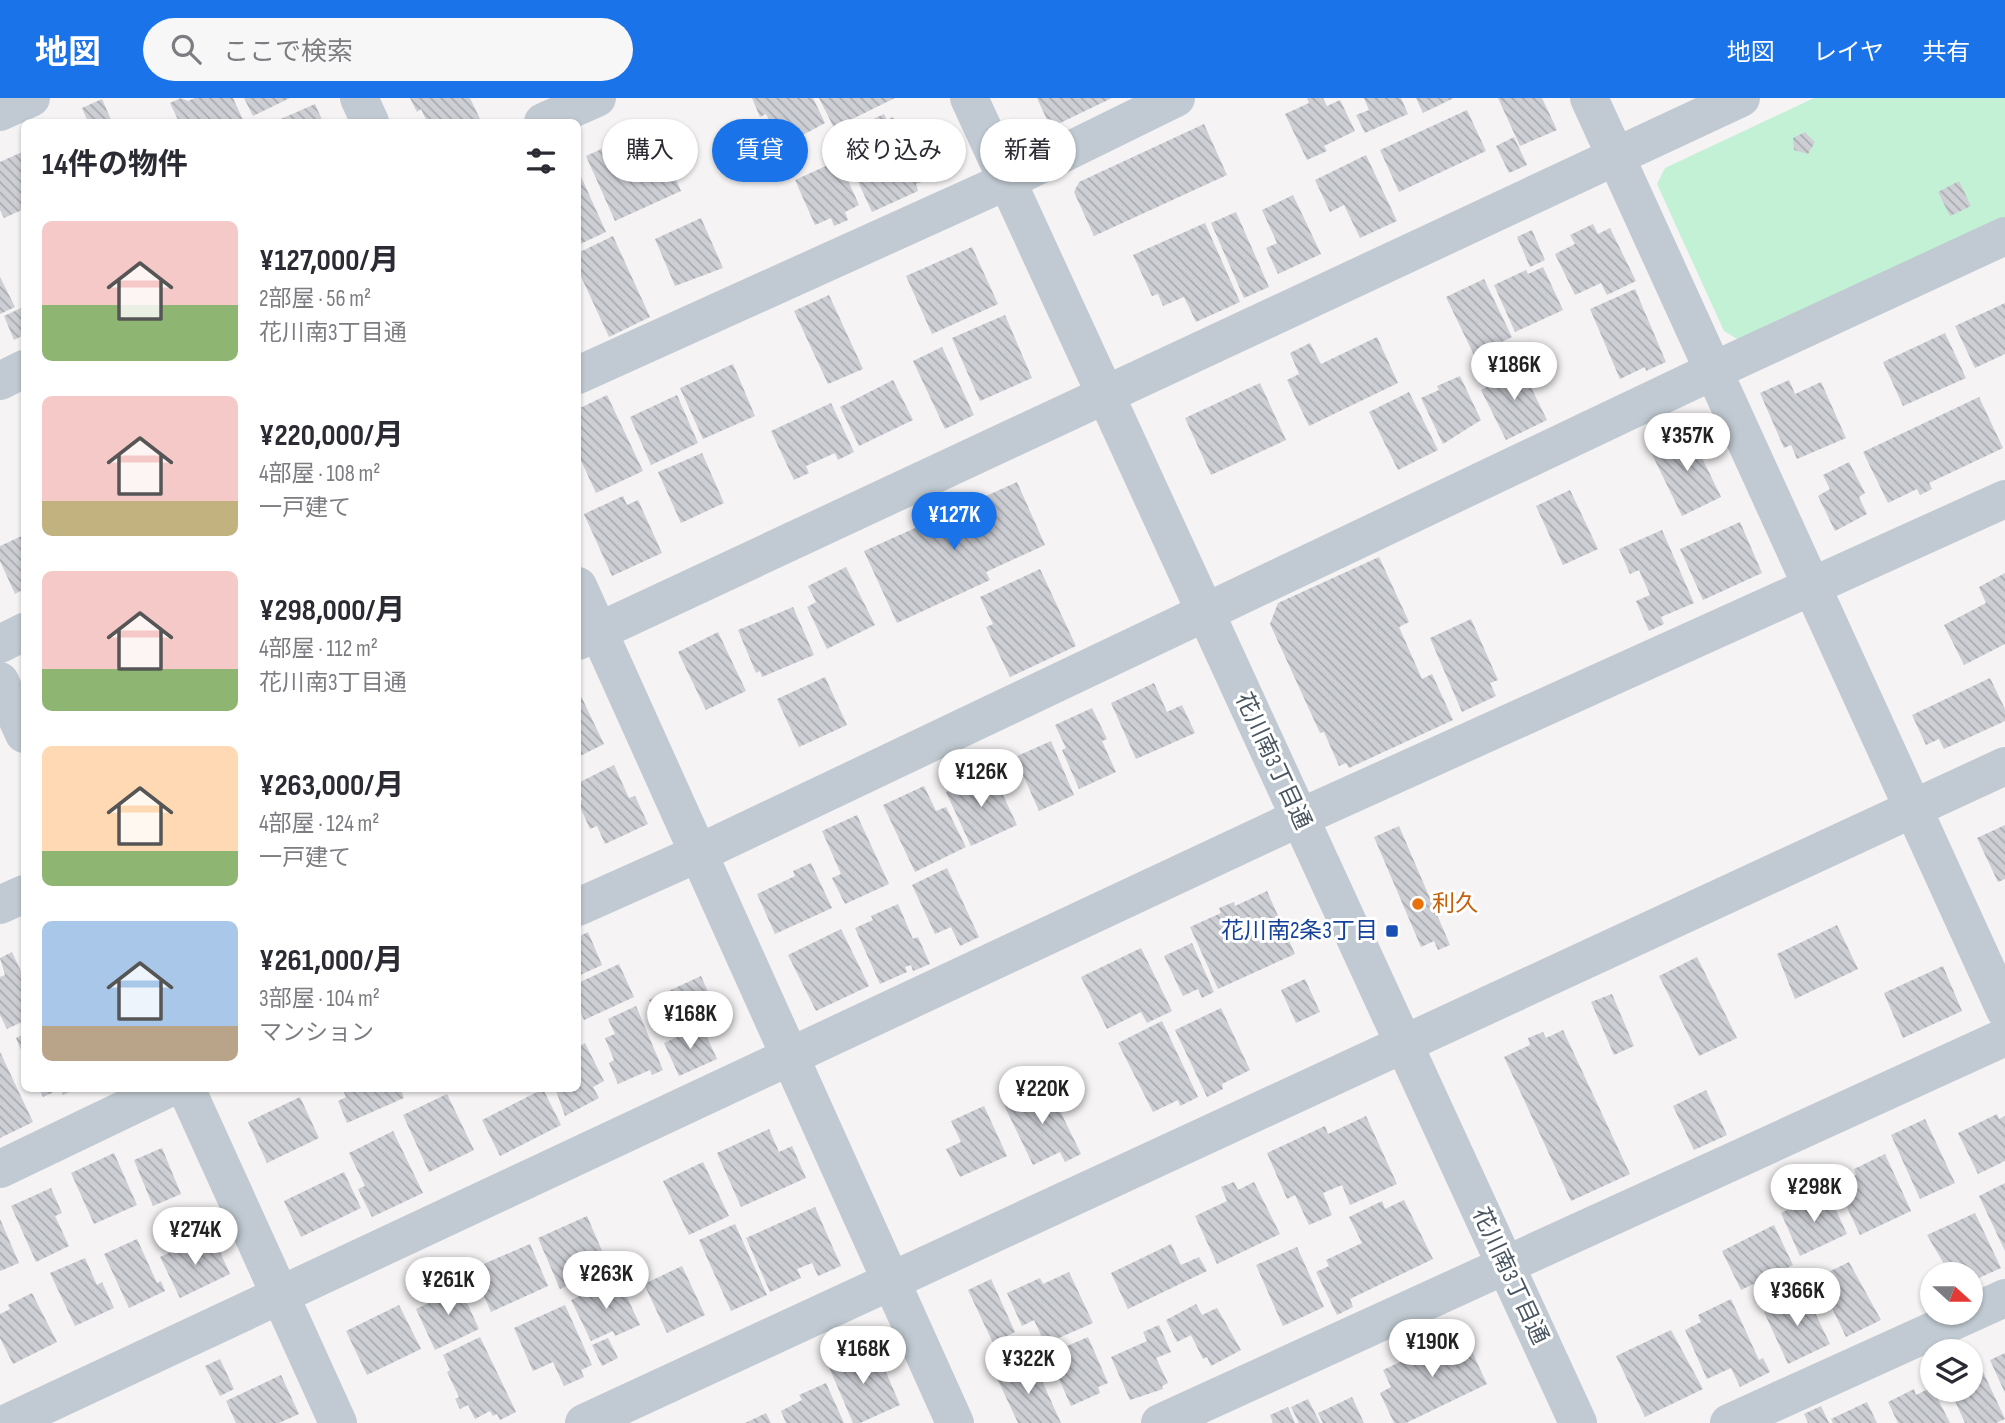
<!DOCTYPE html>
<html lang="ja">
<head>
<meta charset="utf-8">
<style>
  body { margin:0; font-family:"Sofia Sans Condensed","Noto Sans JP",sans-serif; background:#f7f7f7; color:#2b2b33; height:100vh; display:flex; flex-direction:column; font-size:26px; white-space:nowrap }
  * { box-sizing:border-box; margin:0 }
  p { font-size:23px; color:#7c7c81 }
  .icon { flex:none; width:38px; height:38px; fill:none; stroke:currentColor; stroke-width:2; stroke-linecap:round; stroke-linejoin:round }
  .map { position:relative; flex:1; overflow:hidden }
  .panel { position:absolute; left:21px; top:21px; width:560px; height:973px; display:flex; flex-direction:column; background:#fff; border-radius:10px; box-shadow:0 2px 5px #0004 }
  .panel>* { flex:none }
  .guide { position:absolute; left:602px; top:21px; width:665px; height:63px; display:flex; gap:14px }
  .needle { width:46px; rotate:111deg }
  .buttons { position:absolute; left:1920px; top:1164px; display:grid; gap:14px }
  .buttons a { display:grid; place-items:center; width:63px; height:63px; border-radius:50%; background:#fff; box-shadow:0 2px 5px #0004; font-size:35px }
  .price { position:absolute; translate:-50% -60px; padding:0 16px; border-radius:24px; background:#fff; color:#222; font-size:23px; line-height:46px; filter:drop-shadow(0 2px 4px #0008) }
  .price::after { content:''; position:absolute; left:50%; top:42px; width:21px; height:16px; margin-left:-10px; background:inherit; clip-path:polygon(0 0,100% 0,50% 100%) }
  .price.current { background:#1a73e8; color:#fff }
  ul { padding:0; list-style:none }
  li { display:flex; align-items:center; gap:21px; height:175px; padding:0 21px }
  li span { display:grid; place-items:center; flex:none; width:196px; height:140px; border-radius:10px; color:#555 }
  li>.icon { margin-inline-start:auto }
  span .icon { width:84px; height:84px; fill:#fffc; stroke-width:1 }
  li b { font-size:30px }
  h2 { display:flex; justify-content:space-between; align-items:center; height:84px; padding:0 21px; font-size:30px }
  .tag { padding:0 24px; border-radius:32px; background:#fff; box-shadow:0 2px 5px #0004; font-size:24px; line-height:63px }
  .tag.current { background:#1a73e8; color:#fff }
  header { display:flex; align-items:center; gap:42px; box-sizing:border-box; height:98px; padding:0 35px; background:#1a73e8; color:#fff }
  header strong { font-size:33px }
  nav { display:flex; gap:38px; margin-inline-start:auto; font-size:24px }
  .search { width:490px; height:63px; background:#f7f7f7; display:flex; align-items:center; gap:18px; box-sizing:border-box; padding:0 24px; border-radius:38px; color:#7c7c81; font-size:26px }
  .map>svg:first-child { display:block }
</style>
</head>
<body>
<header>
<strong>地図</strong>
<div class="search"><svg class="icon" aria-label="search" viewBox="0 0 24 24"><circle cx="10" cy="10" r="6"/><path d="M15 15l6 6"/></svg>ここで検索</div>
<nav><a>地図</a><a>レイヤ</a><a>共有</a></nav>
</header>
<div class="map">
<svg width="2005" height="1325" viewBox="0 0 2005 1325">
  <defs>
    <pattern id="building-back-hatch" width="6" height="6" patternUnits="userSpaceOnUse" patternTransform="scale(1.75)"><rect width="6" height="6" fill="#cdcfd5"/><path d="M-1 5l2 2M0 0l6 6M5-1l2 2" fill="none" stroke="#a8abb0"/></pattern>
  </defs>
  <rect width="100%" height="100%" fill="#f5f3f3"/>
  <path fill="#c3f1d5" d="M1814 0H2005V119L1739 242 1724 233 1657 86 1665 70Z"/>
  <path fill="url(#building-back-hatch)" d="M181 0 188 3 195 0H233L244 24H179L170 5Z
    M244 0H290L253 18Z
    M410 0H470L481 23 427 24 421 11 417 14Z
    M752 0H813L825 25 801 38 803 43 784 52 780 44 768 50 762 36 773 30 766 16 760 19Z
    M819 0H895L834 30Z
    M1037 0H1112L1056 27 1048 24Z
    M1307 0H1323L1327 8 1340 2 1355 33 1324 48 1327 53 1307 62 1285 16 1309 5Z
    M1364 0H1401L1408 16 1365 35 1356 17 1369 12Z
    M1416 0H1454L1423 15Z
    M1498 0H1542L1557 32 1520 48Z
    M102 1 112 24H88L82 10Z
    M315 6 323 24H274Z
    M1467 12 1486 53 1399 94 1380 52Z
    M884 16 887 22 893 19 900 35 894 39 909 71 915 68 922 84 916 86 918 93 872 114 837 38Z
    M1204 26 1227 77 1094 138 1074 94 1079 84Z
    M652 28 681 93 615 123 586 58Z
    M1805 34 1815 44 1808 56 1794 52 1793 40Z
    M1514 39 1527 67 1509 75 1496 48Z
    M22 54 24 111 4 120 0 112V64Z
    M1366 57 1397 123 1360 140 1344 107 1330 114 1315 82Z
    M839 62 859 107 845 114 848 122 834 128 831 120 815 127 795 82Z
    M578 72 606 134 578 147Z
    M1959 83 1971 108 1950 118 1938 94Z
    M1293 97 1321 156 1278 176 1266 150 1277 145 1262 112Z
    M1236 114 1269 189 1244 200 1211 125Z
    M701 120 723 170 675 188 655 141Z
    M1205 125 1240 204 1196 224 1184 199 1163 208 1158 196 1152 198 1133 157Z
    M1593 126 1598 136 1610 130 1636 183 1607 197 1601 185 1575 197 1555 156 1575 146 1570 137Z
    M1532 132 1545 162 1530 169 1517 139Z
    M613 138 650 219 609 239 578 172V155Z
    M972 149 998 206 932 236 906 178Z
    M1543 169 1563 212 1515 234 1494 187 1526 172 1528 176Z
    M0 179 15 209 0 216Z
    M1484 181 1512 239 1474 257 1446 199Z
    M1635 191 1666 264 1646 273 1645 269 1620 281 1590 211Z
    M829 197 863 271 828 286 794 213Z
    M2005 205V256L1975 270 1955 228Z
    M21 210 24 219V237L14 242 4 218Z
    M1005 217 1032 280 980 303 952 240Z
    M1945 235 1966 280 1903 308 1883 264Z
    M1377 239 1398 285 1309 328 1287 282 1299 276 1290 255 1310 245 1321 266Z
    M942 249 974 317 945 331 913 263Z
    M1518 263 1547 322 1506 342 1481 292 1500 282 1496 274Z
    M733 266 755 318 703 341 680 290Z
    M1460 278 1481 322 1443 346 1421 300 1439 292 1437 288Z
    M893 282 913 322 859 348 840 309Z
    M1789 282 1795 296 1821 284 1846 340 1797 361 1791 347 1784 350 1760 295Z
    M1260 285 1286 342 1211 377 1185 320Z
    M1409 294 1438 352 1398 372 1369 314Z
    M607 297 643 373 596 395 578 356V311Z
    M677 297 698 345 651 367 630 319Z
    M1979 299 2003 350 1929 385 1932 391 1920 397 1917 391 1888 405 1863 354Z
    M831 305 854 354 838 362 835 355 806 368 809 375 794 382 771 333Z
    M1696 333 1708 357 1702 360 1721 399 1682 418 1651 354Z
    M702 355 724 405 681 425 658 374Z
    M1849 364 1865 395 1859 399 1867 416 1835 433 1818 398 1830 391 1823 377Z
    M1017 384 1045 447 986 474 990 482 897 525 864 453Z
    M1570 392 1598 451 1563 467 1536 408Z
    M623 398 627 407 638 402 662 455 612 478 584 416Z
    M1740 424 1762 475 1703 502 1680 451Z
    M1662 432 1694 505 1661 519 1664 526 1649 533 1636 503 1650 497 1639 472 1630 476 1619 451Z
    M24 437V491L15 496 0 463V448Z
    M1379 459 1409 524 1399 529 1422 581 1432 576 1453 622 1349 670 1346 665 1339 668 1324 634 1320 635 1270 526 1278 505Z
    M846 469 875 527 827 551 807 509 816 504 808 488Z
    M1040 471 1076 548 1010 579 986 529 993 526 980 499Z
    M2005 475V546L1964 567 1944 527 1986 505 1979 489Z
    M793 509 814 557 762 579 760 573 756 575 738 532Z
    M1471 521 1498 582 1490 585 1496 598 1462 614 1430 540Z
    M718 534 746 593 706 612 678 554Z
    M825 579 847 627 799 649 777 601Z
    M1990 580 2005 611V623L1944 651 1939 641 1926 647 1912 617Z
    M1154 585 1167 614 1182 607 1195 635 1136 661 1111 605Z
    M578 592 604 646 578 659Z
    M1092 610 1107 641 1102 643 1116 674 1079 691 1062 652 1066 650 1055 627Z
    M1051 643 1074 697 1039 713 1015 659Z
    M614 667 629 700 635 698 648 726 605 746 597 728 590 731 578 704 582 702 578 685Z
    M981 677 984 682 994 678 1017 727 971 748 946 694Z
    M924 688 936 713 946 709 966 749 915 774 883 707Z
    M857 717 889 786 845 806 832 780 841 776 822 733Z
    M2005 727V781L1998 784 1977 740Z
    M1399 728 1450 847 1438 852 1434 843 1421 849 1374 739Z
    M811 765 832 810 775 836 757 796 795 778 793 773Z
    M947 770 979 839 960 848 951 829 935 836 912 787Z
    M1267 793 1295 856 1218 891 1190 829 1221 815 1219 810 1234 804 1235 808Z
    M898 806 913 841 918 839 930 866 913 873 911 867 905 869 907 874 880 886 855 830 873 822 871 818Z
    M1837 827 1858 871 1795 901 1777 856Z
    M841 831 869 888 816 913 788 857Z
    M588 834 602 867 578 878V839Z
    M1192 845 1214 894 1202 900 1198 891 1183 898 1164 858Z
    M1141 850 1172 913 1147 925 1141 914 1107 931 1081 879Z
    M12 854 24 880V923L7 931 0 917V879L5 877 0 860Z
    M1697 859 1737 940 1699 958 1659 878Z
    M619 866 634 899 584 922 578 908V885Z
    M1943 868 1962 913 1903 940 1884 895Z
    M701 878 716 912 664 936 649 902Z
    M1305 881 1320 914 1296 925 1281 892Z
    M1612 896 1634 948 1614 957 1591 904Z
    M636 908 663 972 652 977 650 972 618 986 609 965 614 962 605 940 615 936 608 921Z
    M1221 910 1250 972 1222 986 1223 991 1207 999 1175 932Z
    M1162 923 1198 999 1180 1008 1178 1002 1153 1014 1118 945Z
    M702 928 717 961 679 978 664 945Z
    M1563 932 1630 1076 1571 1103 1504 959 1530 947 1528 940 1543 934 1546 940Z
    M24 936V959L16 940Z
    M585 945 604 983 593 989 599 1000 565 1018 555 990H578V949Z
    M0 954 33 1024 0 1040Z
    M1047 986 1081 1056 1065 1064 1060 1054 1033 1067 1004 1007Z
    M39 990H77L63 997 61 991 43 999Z
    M342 990H400L404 1000 347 1025 338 1003 346 999Z
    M543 991 561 1027 500 1058 482 1022Z
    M1706 992 1727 1037 1694 1052 1673 1008Z
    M447 996 474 1052 429 1074 403 1017Z
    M300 999 319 1040 267 1065 248 1024Z
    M984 1008 1007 1058 960 1079 946 1051 961 1044 951 1023Z
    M1997 1016 1999 1021 2005 1018V1063L1978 1076 1958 1035Z
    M1366 1018 1397 1086 1350 1107 1342 1087 1323 1095 1332 1117 1309 1127 1295 1097 1287 1101 1267 1055 1325 1028 1328 1036Z
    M1925 1021 1955 1085 1920 1101 1891 1037Z
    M769 1031 779 1054 792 1048 806 1080 741 1109 717 1055Z
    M393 1033 423 1095 372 1119 358 1091 365 1088 349 1055Z
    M162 1050 181 1096 153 1108 134 1062Z
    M114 1055 137 1107 94 1126 71 1075Z
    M1885 1056 1911 1113 1860 1137 1836 1086 1856 1077 1854 1071Z
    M703 1064 729 1118 689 1137 663 1083Z
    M344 1074 361 1110 301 1139 284 1103Z
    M1234 1084 1238 1092 1254 1084 1280 1136 1217 1166 1195 1118 1227 1103 1221 1089Z
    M2005 1085V1153L1979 1098Z
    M51 1090 62 1115 55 1118 69 1148 36 1164 11 1108Z
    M1827 1093 1847 1136 1800 1158 1781 1115Z
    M1404 1102 1433 1161 1350 1201 1353 1209 1337 1217 1316 1174 1329 1168 1326 1162 1362 1145 1349 1119 1382 1103 1385 1111Z
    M815 1109 841 1168 818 1178 812 1165 797 1171 801 1180 770 1194 746 1140Z
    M1975 1115 2001 1170 1970 1184V1176H1950L1927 1137Z
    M587 1118 609 1169 560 1191 538 1140Z
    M0 1121 19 1165 0 1173Z
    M735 1126 767 1197 731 1213 699 1142Z
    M1774 1127 1793 1167 1741 1192 1722 1153Z
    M137 1141 157 1185 161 1183 165 1193 129 1210 104 1156Z
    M215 1143 230 1176 180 1200 160 1159 192 1144 196 1152Z
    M530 1146 548 1188 491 1214 472 1171Z
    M1171 1146 1181 1167 1199 1159 1207 1173 1128 1211 1111 1175Z
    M1297 1149 1324 1209 1283 1228 1256 1167Z
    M85 1160 97 1187 102 1184 114 1210 75 1228 50 1175Z
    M1849 1164 1881 1222 1846 1239 1831 1208 1822 1203 1812 1182Z
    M682 1168 705 1217 667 1235 644 1186Z
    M1069 1174 1093 1225 1045 1246 1034 1222 1022 1228 1007 1195 1040 1180 1043 1186Z
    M618 1180 640 1227 615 1238 613 1233 591 1243 571 1202Z
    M991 1181 1015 1234 993 1245 968 1192Z
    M457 1183 479 1231 435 1252 416 1211 443 1198 440 1191Z
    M1805 1194 1830 1246 1788 1266 1764 1214Z
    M32 1195 57 1244 13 1266 0 1240V1216L10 1211 8 1207Z
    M1731 1201 1759 1262 1763 1260 1770 1274 1740 1289 1731 1270 1707 1281 1685 1232 1701 1224 1698 1217Z
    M1196 1206 1202 1217 1217 1210 1241 1252 1211 1268 1207 1259 1203 1261 1191 1237 1177 1244 1166 1222Z
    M399 1207 421 1251 367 1277 346 1233Z
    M565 1207 592 1267 581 1272 584 1279 564 1288 553 1264 533 1273 514 1230Z
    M1159 1227 1171 1254 1156 1260 1168 1285 1162 1288 1163 1291 1130 1302 1111 1259 1147 1243 1143 1234Z
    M1671 1232 1703 1291 1645 1319 1616 1258Z
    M1463 1234 1487 1286 1406 1325H1394L1380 1295 1391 1289 1383 1272Z
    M480 1239 516 1314 500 1322 497 1316 493 1318 490 1313 475 1321 468 1307 460 1311 455 1301 459 1299 447 1274 450 1272 443 1257Z
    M1088 1239 1108 1285 1098 1289 1100 1295 1071 1308 1048 1256Z
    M608 1240 618 1260 602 1268 592 1247Z
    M853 1250 861 1268 880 1260 900 1307 860 1325H853L826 1262Z
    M2005 1255V1295L1990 1262Z
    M220 1261 234 1291 220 1298 205 1268Z
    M1033 1263 1061 1325H1018L997 1280Z
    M1978 1263 2005 1321 1996 1325H1965L1950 1292H1970V1266Z
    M281 1277 299 1316 279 1325H236L226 1303Z
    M826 1285 844 1325H786L781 1313 802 1302 799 1297Z
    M1932 1289 1950 1325H1898L1888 1304 1914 1291 1916 1297Z
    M1352 1299 1364 1325H1323L1318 1315Z
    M1308 1301 1320 1325H1299L1291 1309Z
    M1867 1304 1877 1325H1833L1831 1321Z
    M1821 1308 1829 1325H1808L1804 1316Z
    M1288 1309 1295 1325H1273L1270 1317Z
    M766 1315 771 1325H745Z"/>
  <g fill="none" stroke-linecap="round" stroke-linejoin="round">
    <path stroke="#c1cad2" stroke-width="38" d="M359 0 370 24
      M1589 0 2005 912
      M0 14 31 0
      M543 24 597 0
      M578 277 1007 83 1176 0
      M0 283 24 271
      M578 488 955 1325
      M578 543 1741 0
      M0 546 24 534
      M0 583 24 636
      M0 807 24 796
      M578 809 697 756 1713 273 2005 138
      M186 990 338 1325
      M0 1071 169 990
      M7 1325 1299 720 2005 401
      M584 1325 2005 668
      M1160 1325 2005 939
      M1729 1325 2005 1200"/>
    <path stroke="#c1cad2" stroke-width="38" d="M969 0 1578 1325"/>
  </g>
  <circle fill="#e8710a" stroke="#fff" stroke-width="2.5" cx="1418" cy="806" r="7"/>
  <rect fill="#1a4fb4" stroke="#fff" stroke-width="2.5" x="1385" y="826" width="14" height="14" rx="3.5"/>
  <g text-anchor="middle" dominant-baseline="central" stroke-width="6" stroke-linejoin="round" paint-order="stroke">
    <g font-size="23" fill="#4a5661" stroke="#fff">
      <text transform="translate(1273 663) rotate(65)">花川南3丁目通</text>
      <text transform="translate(1510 1178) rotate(65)">花川南3丁目通</text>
    </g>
    <g font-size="23" fill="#c56008" stroke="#fff" text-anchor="start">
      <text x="1432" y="806">利久</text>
    </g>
    <g font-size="23" fill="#164399" stroke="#fff" text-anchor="end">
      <text x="1378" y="833">花川南2条3丁目</text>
    </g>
  </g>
</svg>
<div class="buttons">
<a><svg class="needle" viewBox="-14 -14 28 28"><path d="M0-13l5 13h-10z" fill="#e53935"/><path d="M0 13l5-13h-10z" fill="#7c7c81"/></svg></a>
<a><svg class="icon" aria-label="layers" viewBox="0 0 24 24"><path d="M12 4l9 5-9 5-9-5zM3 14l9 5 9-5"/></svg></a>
</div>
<b class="price" style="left:1514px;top:304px">¥186K</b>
<b class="price" style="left:1687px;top:375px">¥357K</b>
<b class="price current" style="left:954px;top:454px">¥127K</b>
<b class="price" style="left:981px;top:711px">¥126K</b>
<b class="price" style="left:690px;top:953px">¥168K</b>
<b class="price" style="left:1042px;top:1028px">¥220K</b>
<b class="price" style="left:1814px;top:1126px">¥298K</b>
<b class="price" style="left:195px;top:1169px">¥274K</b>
<b class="price" style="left:606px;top:1213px">¥263K</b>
<b class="price" style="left:448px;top:1219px">¥261K</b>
<b class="price" style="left:1797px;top:1230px">¥366K</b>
<b class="price" style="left:1432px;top:1281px">¥190K</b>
<b class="price" style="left:863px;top:1288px">¥168K</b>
<b class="price" style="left:1028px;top:1298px">¥322K</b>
<div class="guide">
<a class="tag">購入</a>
<a class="tag current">賃貸</a>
<a class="tag">絞り込み</a>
<a class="tag">新着</a>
</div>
<section class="panel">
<h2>14件の物件<svg class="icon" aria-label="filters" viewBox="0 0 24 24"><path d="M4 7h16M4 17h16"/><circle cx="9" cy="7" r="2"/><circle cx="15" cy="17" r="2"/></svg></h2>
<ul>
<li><span style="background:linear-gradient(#f6c9c9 60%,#8fb573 0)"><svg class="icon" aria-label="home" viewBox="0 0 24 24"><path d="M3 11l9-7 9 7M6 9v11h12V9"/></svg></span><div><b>¥127,000/月</b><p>2部屋 · 56 m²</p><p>花川南3丁目通</p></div></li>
<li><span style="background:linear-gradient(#f6c9c9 75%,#c2b280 0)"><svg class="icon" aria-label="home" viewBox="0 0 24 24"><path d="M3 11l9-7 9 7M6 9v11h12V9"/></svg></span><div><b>¥220,000/月</b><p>4部屋 · 108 m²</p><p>一戸建て</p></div></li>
<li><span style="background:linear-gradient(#f6c9c9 70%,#8fb573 0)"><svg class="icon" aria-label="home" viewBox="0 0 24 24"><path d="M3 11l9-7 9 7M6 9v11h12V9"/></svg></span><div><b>¥298,000/月</b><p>4部屋 · 112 m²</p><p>花川南3丁目通</p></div></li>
<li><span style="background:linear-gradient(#ffd9b3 75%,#8fb573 0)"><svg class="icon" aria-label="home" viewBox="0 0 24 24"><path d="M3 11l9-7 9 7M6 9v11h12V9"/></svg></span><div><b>¥263,000/月</b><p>4部屋 · 124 m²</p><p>一戸建て</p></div></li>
<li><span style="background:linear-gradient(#a9c7e8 75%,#b9a48a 0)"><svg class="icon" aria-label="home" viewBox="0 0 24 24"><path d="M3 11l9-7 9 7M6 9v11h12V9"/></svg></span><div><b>¥261,000/月</b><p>3部屋 · 104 m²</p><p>マンション</p></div></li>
</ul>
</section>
</div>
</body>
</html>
